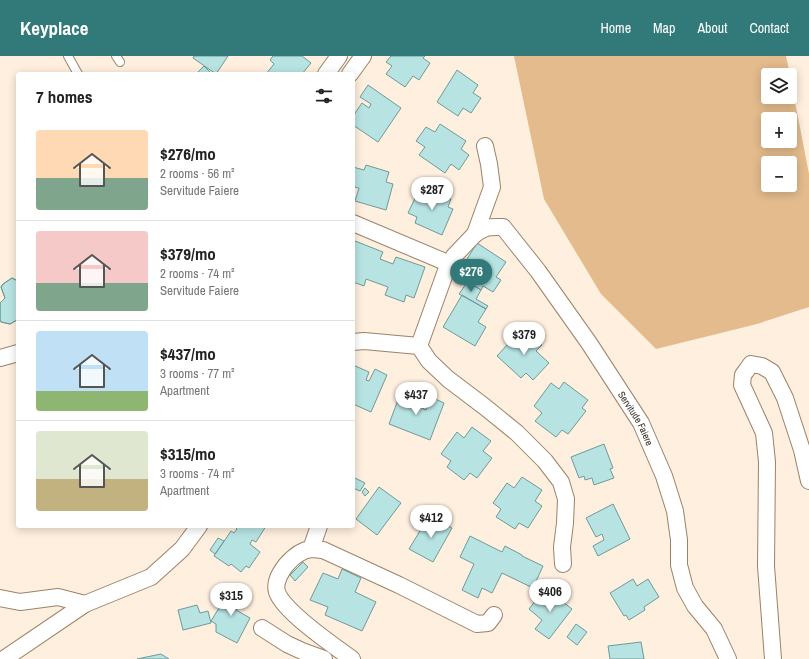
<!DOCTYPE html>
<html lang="en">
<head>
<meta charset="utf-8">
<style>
  body { margin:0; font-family:"Archivo Narrow",sans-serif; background:#f2f2f2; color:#222; height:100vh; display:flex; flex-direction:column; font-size:15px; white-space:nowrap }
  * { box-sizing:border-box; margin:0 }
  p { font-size:13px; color:#767676 }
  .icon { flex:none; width:22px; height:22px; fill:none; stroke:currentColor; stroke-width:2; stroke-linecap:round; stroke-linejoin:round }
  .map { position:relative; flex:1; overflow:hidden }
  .panel { position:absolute; left:16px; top:16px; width:339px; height:456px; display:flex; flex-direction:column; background:#fff; border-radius:4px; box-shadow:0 2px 10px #0003 }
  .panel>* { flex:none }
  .fabs { position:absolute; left:761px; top:12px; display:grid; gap:8px }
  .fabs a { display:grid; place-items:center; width:36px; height:36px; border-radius:4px; background:#fff; box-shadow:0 2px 10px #0003; font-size:20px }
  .price { position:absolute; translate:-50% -34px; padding:0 9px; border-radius:14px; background:#fff; color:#222; font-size:13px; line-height:26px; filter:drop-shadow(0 1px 2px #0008) }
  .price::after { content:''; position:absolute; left:50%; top:24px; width:12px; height:9px; margin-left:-6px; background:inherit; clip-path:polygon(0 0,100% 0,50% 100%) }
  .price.current { background:#317a79; color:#fff }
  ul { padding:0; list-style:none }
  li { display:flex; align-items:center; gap:12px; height:100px; padding:0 20px }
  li+li { border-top:1px solid #e0e0e0 }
  li span { display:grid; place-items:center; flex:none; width:112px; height:80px; border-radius:4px; color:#555 }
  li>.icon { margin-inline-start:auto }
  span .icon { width:48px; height:48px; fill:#fffc; stroke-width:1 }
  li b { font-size:17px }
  h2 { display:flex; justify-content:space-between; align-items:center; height:48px; padding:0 20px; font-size:17px }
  header { display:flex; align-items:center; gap:24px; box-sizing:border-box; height:56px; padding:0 20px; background:#317a79; color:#fff }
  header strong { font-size:19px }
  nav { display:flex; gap:22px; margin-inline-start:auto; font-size:14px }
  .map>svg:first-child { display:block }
</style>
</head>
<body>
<header>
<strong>Keyplace</strong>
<nav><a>Home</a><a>Map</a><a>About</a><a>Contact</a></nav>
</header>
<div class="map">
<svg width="809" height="603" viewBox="0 0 809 603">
  <rect width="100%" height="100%" fill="#feefde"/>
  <path fill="#e3bb8c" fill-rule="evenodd" d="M514 0H786L790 19H768V41H790V20L809 118V251L757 268 656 293 601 238 544 143ZM768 63H790V85H768ZM768 107H790V129H768Z"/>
  <path fill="#b7e4e2" stroke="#6f9a98" d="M194 0H228L216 18 193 2Z
    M273 0H302L311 7 302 18H266L274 8 270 4Z
    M391 0H425L423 2 430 7 419 24 413 20 405 31 386 18 392 10 386 6Z
    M204 10 212 18H200L198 16Z
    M457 14 478 29 473 37 481 42 471 57 463 52 458 60 437 46Z
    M368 29 401 52 378 86 353 69V60L362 47 369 52 371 48 360 41Z
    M440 68 466 85 461 93 469 99 459 114 451 108 445 117 419 99 425 91 416 85 426 71 435 76Z
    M366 109 389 116 386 126 393 128 386 154 355 145 359 132 354 131 353 134V111L364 114Z
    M433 135 451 143 448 151 453 153 442 179 415 167 417 161 408 157 418 136 430 141Z
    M355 185 383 196 380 203 393 208 396 201 425 211 414 242 406 239 404 246 385 239 388 231 366 223 364 230 353 226V190Z
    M477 187 506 206 496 221 501 224 493 236 483 230 481 234 457 219Z
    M457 219 481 234 476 243 488 250 486 253 459 238 466 228 456 222Z
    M12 222 16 224 18 223V262L17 264 10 268 1 266 0 264V247L5 242 1 231 3 228Z
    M12 222 16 224 18 223V262L17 264 10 268 1 266 0 264V247L5 242 1 231 3 228Z
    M462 239 486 253 478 266 486 271 475 290 443 271Z
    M527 275 542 289 536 295 549 307 533 324 526 317 521 322 497 300 518 277 522 281Z
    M353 309 369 316 366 324 369 325 375 313 387 319 371 356 353 348Z
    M564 326 588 344 582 352 586 355 568 378 562 374 556 381 535 365 542 357 534 350 551 327 559 333Z
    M401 336 424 345 422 352 426 354 431 341 444 347 430 384 389 368Z
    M472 371 491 385 483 395 492 402 477 422 470 417 464 424 447 411 451 405 441 398 457 376 464 382Z
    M604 388 613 412 610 413 614 422 594 429 592 422 585 424 584 420 579 422 571 401Z
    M522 421 542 434 535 445 542 450 528 472 519 467 515 473 496 461 501 453 493 447 507 427 514 432Z
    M355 422 365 427 360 435 353 432V427Z
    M379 431 401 447 377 479 356 463Z
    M365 432 369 436 365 440 362 436Z
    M613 448 630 483 598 500 593 490 604 484 602 478 596 481 586 462Z
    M429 460 452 472 433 506 409 493Z
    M236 470H266L256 486 252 484 250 488 260 496 249 512 246 510 241 516 231 508 229 510 214 500 231 475 234 477 237 473 235 471Z
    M470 480 502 496 505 490 522 499V500L543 510 533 532 502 517 492 537 482 532 478 542 462 534 474 508 460 501Z
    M218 482 224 485 215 498 210 494Z
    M303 506 308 511 295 525 290 519Z
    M342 513 361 522 355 536 376 546 362 575 325 559 328 551 310 544 323 517 338 523Z
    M633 523 637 530 648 523 659 541 644 551 645 554 629 564 626 559 624 560 610 537Z
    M232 531 245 539 236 554 250 562 237 587 216 576V568L211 565Z
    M545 532 572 553 549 583 535 573 542 564 529 553Z
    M197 549 200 557 208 555 211 567 183 574 178 554Z
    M576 568 587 576 577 589 567 581Z
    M641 586 644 603H610L608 590Z
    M161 598 169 603H137Z"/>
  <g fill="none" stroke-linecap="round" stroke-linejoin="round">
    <g stroke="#9a8369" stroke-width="10">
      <path id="service" d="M68 0 78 18
        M116 0 120 6"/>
    </g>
    <g stroke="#9a8369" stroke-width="18">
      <g id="minor">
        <path d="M326 18 339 0"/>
        <path d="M350 18 363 0"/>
        <path d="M353 167 450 208"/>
        <path id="s1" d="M475 178C487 170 489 171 503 171L538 215 589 287 641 367 664 420 675 455 679 484V509L685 532 695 550 714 573 728 603"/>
        <path d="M353 286 364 285 419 290"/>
        <path d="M419 290 429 305 448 323 485 351 517 377 545 405 561 426 566 443 565 467 562 491 563 508"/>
        <path d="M419 290 447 212 454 200 475 178 492 131 489 108 485 90"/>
        <path d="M0 302 18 297"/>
        <path d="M311 493 319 470"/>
        <path d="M0 542 20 546 58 541 85 548"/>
        <path d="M262 572 287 588 302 595 324 603"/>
        <path d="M4 603 85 548 151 521 182 493 199 470"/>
        <path d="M352 603C334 590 284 556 277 536 274 526 280 517 286 509 293 501 301 494 311 493 315 493 320 494 323 494L399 529 477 568 488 567 494 559"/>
        <path d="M773 603 766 510 767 406 764 377 742 329 743 319 746 315 751 308 762 310 772 316 785 342 802 394 809 425"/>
      </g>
    </g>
    <use href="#service" stroke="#fff" stroke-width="8"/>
    <use href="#minor" stroke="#fff" stroke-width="16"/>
  </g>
  <g text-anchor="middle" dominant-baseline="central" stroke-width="3" stroke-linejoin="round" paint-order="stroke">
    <g font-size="10" fill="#362c21" stroke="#fff">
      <text stroke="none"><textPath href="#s1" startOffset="263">Servitude Faiere</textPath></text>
    </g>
  </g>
</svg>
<div class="fabs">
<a><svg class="icon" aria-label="layers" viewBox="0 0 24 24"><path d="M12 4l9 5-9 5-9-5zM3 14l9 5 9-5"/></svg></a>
<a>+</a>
<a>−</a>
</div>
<b class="price" style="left:432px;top:155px">$287</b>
<b class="price current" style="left:471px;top:237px">$276</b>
<b class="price" style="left:524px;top:300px">$379</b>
<b class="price" style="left:416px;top:360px">$437</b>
<b class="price" style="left:431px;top:483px">$412</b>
<b class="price" style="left:550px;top:557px">$406</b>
<b class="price" style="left:231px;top:561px">$315</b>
<section class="panel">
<h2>7 homes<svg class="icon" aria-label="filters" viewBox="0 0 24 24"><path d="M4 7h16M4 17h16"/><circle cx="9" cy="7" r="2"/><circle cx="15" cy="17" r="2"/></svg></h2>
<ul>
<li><span style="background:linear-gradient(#ffd9b3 60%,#7fa58c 0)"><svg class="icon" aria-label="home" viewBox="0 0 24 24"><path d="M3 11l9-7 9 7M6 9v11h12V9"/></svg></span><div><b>$276/mo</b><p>2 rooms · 56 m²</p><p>Servitude Faiere</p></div></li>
<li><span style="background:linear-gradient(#f6c9c9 65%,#7fa58c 0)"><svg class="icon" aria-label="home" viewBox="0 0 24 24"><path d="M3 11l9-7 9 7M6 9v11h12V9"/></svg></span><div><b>$379/mo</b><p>2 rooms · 74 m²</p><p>Servitude Faiere</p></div></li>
<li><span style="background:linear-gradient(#bfe0f5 75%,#8fb573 0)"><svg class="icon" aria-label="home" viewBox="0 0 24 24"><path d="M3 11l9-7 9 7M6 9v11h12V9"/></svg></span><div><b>$437/mo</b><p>3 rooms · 77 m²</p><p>Apartment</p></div></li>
<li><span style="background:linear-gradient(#dfe7d0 60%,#c2b280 0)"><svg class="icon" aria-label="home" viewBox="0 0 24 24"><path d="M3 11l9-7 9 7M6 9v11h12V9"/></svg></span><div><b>$315/mo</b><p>3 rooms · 74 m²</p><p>Apartment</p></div></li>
</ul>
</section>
</div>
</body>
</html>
